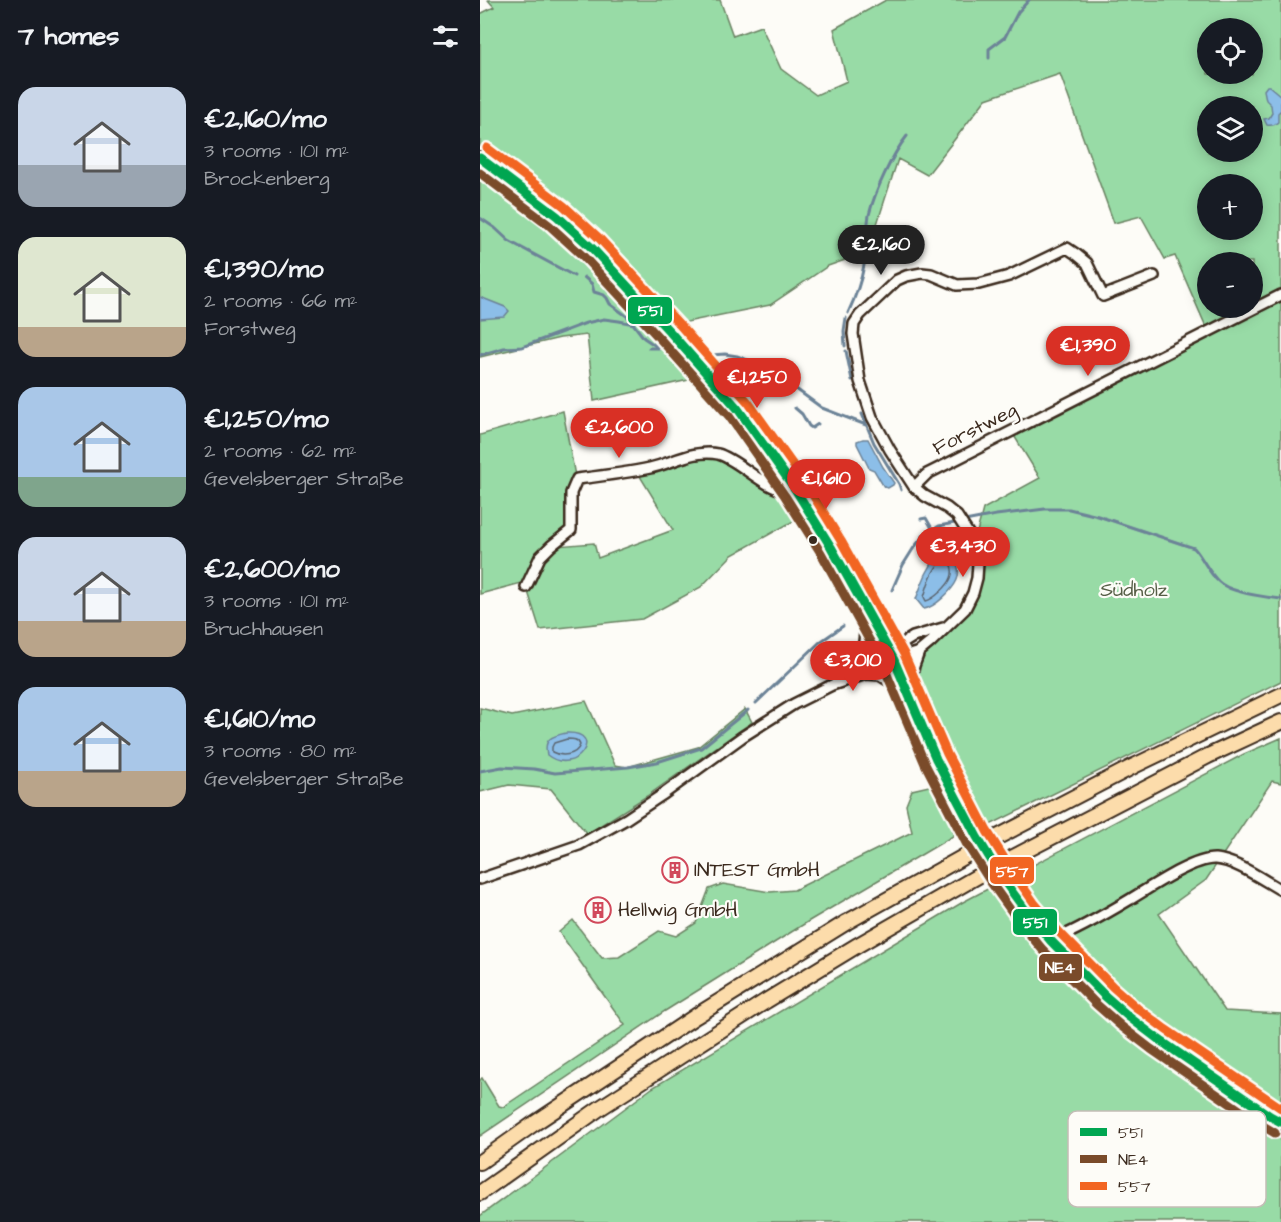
<!DOCTYPE html>
<html lang="en">
<head>
<meta charset="utf-8">
<style>
  body { margin:0; font-family:"Architects Daughter",sans-serif; background:#20242c; color:#f1f3f6; height:100vh; display:flex; flex-direction:column; font-size:22px; white-space:nowrap }
  * { box-sizing:border-box; margin:0 }
  p { font-size:20px; color:#9ea1a6 }
  .icon { flex:none; width:33px; height:33px; fill:none; stroke:currentColor; stroke-width:2; stroke-linecap:round; stroke-linejoin:round }
  .map { position:relative; flex:1; overflow:hidden }
  .panel { display:flex; flex-direction:column; background:#171b24; width:480px }
  .panel>* { flex:none }
  .tools { position:absolute; left:717px; top:18px; display:grid; gap:12px }
  .tools a { display:grid; place-items:center; width:66px; height:66px; border-radius:50%; background:#171b24; box-shadow:0 3px 15px #0003; font-size:30px }
  .price { position:absolute; translate:-50% -51px; padding:0 14px; border-radius:21px; background:#d93025; color:#fff; font-size:20px; line-height:39px; filter:drop-shadow(0 2px 3px #0008) }
  .price::after { content:''; position:absolute; left:50%; top:36px; width:18px; height:14px; margin-left:-9px; background:inherit; clip-path:polygon(0 0,100% 0,50% 100%) }
  .price.selected { background:#222; color:#fff }
  ul { padding:0; list-style:none }
  li { display:flex; align-items:center; gap:18px; height:150px; padding:0 18px }
  li span { display:grid; place-items:center; flex:none; width:168px; height:120px; border-radius:18px; color:#555 }
  li>.icon { margin-inline-start:auto }
  span .icon { width:72px; height:72px; fill:#fffc; stroke-width:1 }
  li b { font-size:26px }
  h2 { display:flex; justify-content:space-between; align-items:center; height:72px; padding:0 18px; font-size:26px }
  main { display:flex; flex:1; min-height:0 }
  .map>svg:first-child { display:block }
</style>
</head>
<body>
<main>
<section class="panel">
<h2>7 homes<svg class="icon" aria-label="filters" viewBox="0 0 24 24"><path d="M4 7h16M4 17h16"/><circle cx="9" cy="7" r="2"/><circle cx="15" cy="17" r="2"/></svg></h2>
<ul>
<li><span style="background:linear-gradient(#c9d6e8 65%,#9aa5b1 0)"><svg class="icon" aria-label="home" viewBox="0 0 24 24"><path d="M3 11l9-7 9 7M6 9v11h12V9"/></svg></span><div><b>€2,160/mo</b><p>3 rooms · 101 m²</p><p>Brockenberg</p></div></li>
<li><span style="background:linear-gradient(#dfe7d0 75%,#b9a48a 0)"><svg class="icon" aria-label="home" viewBox="0 0 24 24"><path d="M3 11l9-7 9 7M6 9v11h12V9"/></svg></span><div><b>€1,390/mo</b><p>2 rooms · 66 m²</p><p>Forstweg</p></div></li>
<li><span style="background:linear-gradient(#a9c7e8 75%,#7fa58c 0)"><svg class="icon" aria-label="home" viewBox="0 0 24 24"><path d="M3 11l9-7 9 7M6 9v11h12V9"/></svg></span><div><b>€1,250/mo</b><p>2 rooms · 62 m²</p><p>Gevelsberger Straße</p></div></li>
<li><span style="background:linear-gradient(#c9d6e8 70%,#b9a48a 0)"><svg class="icon" aria-label="home" viewBox="0 0 24 24"><path d="M3 11l9-7 9 7M6 9v11h12V9"/></svg></span><div><b>€2,600/mo</b><p>3 rooms · 101 m²</p><p>Bruchhausen</p></div></li>
<li><span style="background:linear-gradient(#a9c7e8 70%,#b9a48a 0)"><svg class="icon" aria-label="home" viewBox="0 0 24 24"><path d="M3 11l9-7 9 7M6 9v11h12V9"/></svg></span><div><b>€1,610/mo</b><p>3 rooms · 80 m²</p><p>Gevelsberger Straße</p></div></li>
</ul>
</section>
<div class="map">
<svg width="801" height="1222" viewBox="0 0 801 1222">
  <rect width="100%" height="100%" fill="#fdfcf7"/>
  <filter id="ink" filterUnits="userSpaceOnUse"><feTurbulence type="fractalNoise" baseFrequency=".0167" numOctaves="2"/><feDisplacementMap in="SourceGraphic" scale="12" xChannelSelector="R" yChannelSelector="G"/><feConvolveMatrix kernelMatrix="1 2 1 2 8 2 1 2 1" color-interpolation-filters="sRGB"/></filter>
  <g filter="url(#ink)">
    <path fill="#98dba6" stroke="#6a8262" stroke-width="1.5" fill-rule="evenodd" d="M8 0H240L253 36 281 26 301 69 336 95 367 81 354 29 406 0H801V681L504 828 501 827 462 746 450 716 440 684 439 674V668L447 651 471 630 490 610 498 592 503 564 496 536 503 509 560 478 533 434 727 329 695 256 685 259 661 216 634 223 580 74 506 99 447 175 418 159 388 252 348 266 290 305 192 325C157 284 122 243 81 208 55 186 26 169 0 147V14L14 7ZM728 28H772V74H728ZM728 106H772V152H728ZM728 184H772V230H728ZM728 262H772V308H728Z
      M0 169 45 203 111 257 157 311 222 377 114 401 107 335 80 338 0 357Z
      M83 411 95 476 87 531 77 546 114 543 118 558 193 530 158 473 214 458 231 456 255 464 313 503 319 518 252 555 221 587 162 619 60 630 45 582 0 594V435Z
      M106 701 135 765 147 767 218 747 265 709 272 722 167 796 107 834 71 789 29 785 0 792V708L32 716Z
      M801 738V783L792 781 726 880 679 914 745 1011 801 1014V1222H0V1216L172 1088 483 902 764 754Z
      M453 785C463 802 474 815 473 836L329 921 185 1011 0 1136V1080L2 1078 19 1106 23 1107 145 1025 79 932 93 920 122 958 139 957 179 931 196 936 216 923 229 889 243 884 290 892 314 890 432 832 426 805 432 790Z"/>
    <path fill="#8cbee8" stroke="#6c8397" stroke-width="1.5" d="M787 86H789L801 96V110L798 113V122C795 125 792 126 787 125L784 119 789 118 792 113 791 105 786 100 784 90Z
      M0 297 25 307 29 311 24 317 0 319Z
      M383 439H388L403 467 414 483 413 485 408 488 404 487 394 470 389 468 377 444V441Z
      M457 557H474C478 563 480 573 477 580 472 591 455 607 444 609L436 599C442 584 446 570 457 557Z
      M86 733C127 731 96 778 67 755 63 739 72 736 86 733Z"/>
    <g fill="none" stroke-linecap="round" stroke-linejoin="round">
      <path stroke="#5b656f" stroke-width="1.5" d="M467 562 470 563C472 567 473 573 471 578 468 586 454 599 446 601L444 597C448 584 451 572 460 563Z
        M87 739C93 739 98 739 100 745 96 756 81 757 72 752V747L74 743Z"/>
      <path stroke="#6c8397" stroke-width="3" d="M509 58V49L525 37 538 12 549 0
        M0 218 15 228 29 241 94 276
        M104 277 112 284 114 292 124 295 127 298 130 304 148 317 164 338 179 348 188 347
        M368 313C375 298 381 282 384 265 388 249 386 232 389 215 395 191 412 155 427 136
        M365 346 364 331 366 318
        M169 348H179
        M366 351 372 380
        M0 355 24 348 42 347 106 323 124 319 139 321 154 324
        M231 355 245 354 257 356 286 367 342 408 386 425
        M286 367V378L296 385
        M315 408 322 414 329 426 332 428 338 424
        M382 414 394 443 419 484 421 490
        M441 519 446 518 453 530
        M461 526 462 534
        M412 590 423 565 433 549 444 535 459 526 516 515 565 509H589L618 516 714 548C723 558 728 572 739 582 750 593 785 597 801 599
        M276 703 340 642 363 626
        M0 771 22 767 54 769 75 773 148 767 177 762 221 748 268 710"/>
      <g stroke="#3b2a1e" stroke-width="14">
        <path id="minor" d="M434 487 447 474 457 469 801 295
          M46 587 60 557 71 546 91 530V493L97 479C121 476 146 473 170 468 192 463 215 449 238 454 261 460 293 499 315 489
          M379 661 384 642 387 612
          M386 674 400 675 428 693 434 666 439 652
          M356 681 379 661 409 652 433 637 463 628
          M0 879 99 845 146 819 182 795 262 737 314 704 352 685 386 674 414 660 439 652 451 642 485 609 493 593 497 578 498 563 493 541 477 516 467 508 445 496 434 487 410 450 392 417 380 381 373 334 374 324 380 315 417 280 426 276 442 273 451 274 477 285 499 284 529 276 587 248 596 254 607 263 623 296 674 276
          M571 941C598 930 624 915 649 900 668 889 713 858 735 859 755 860 783 880 801 890"/>
      </g>
      <g stroke="#3b2a1e" stroke-width="16">
        <path id="major" d="M0 158 77 216 112 248 190 332 258 409 315 489 351 547 414 660 456 759 497 837 522 878 546 911 571 941 625 996 649 1017 678 1039 790 1116 801 1122"/>
      </g>
      <g stroke="#3b2a1e" stroke-width="18">
        <path id="highway" d="M510 841 654 766 801 695
          M524 862 728 756 801 722
          M0 1162 52 1125 216 1016 367 922 492 852
          M0 1193 120 1108 286 1001 378 945 505 872"/>
      </g>
      <use href="#minor" stroke="#fdfcf7" stroke-width="9"/>
      <use href="#major" stroke="#fcdcab" stroke-width="12"/>
      <use href="#highway" stroke="#fcdcab" stroke-width="14"/>
      <g stroke="#3b2a1e" stroke-width="18" stroke-linecap="butt">
        <path id="highway-bridge" d="M492 852 510 841
          M505 872 524 862"/>
      </g>
      <use href="#highway-bridge" stroke="#fcdcab" stroke-width="14"/>
      <g stroke="#fdfcf7" stroke-width="14">
        <path id="bus-1" d="M0 158 77 216 112 248 190 332 258 409 315 489 351 547 414 660 456 759 497 837 522 878 546 911 571 941 625 996 649 1017 678 1039 790 1116 801 1122"/>
      </g>
      <g stroke="#fdfcf7" stroke-width="14">
        <path id="bus-2" d="M0 173 69 225 104 257 181 340 249 416 305 496 341 553 403 665 445 764 486 843 512 884 537 919 562 949 616 1004 641 1026 671 1049 783 1126 795 1133"/>
      </g>
      <g stroke="#fdfcf7" stroke-width="14">
        <path id="bus-3" d="M7 148 84 206 120 239 199 324 268 402 325 482 361 541 424 654 467 754 507 831 532 871 555 904 580 933 633 987 657 1008 685 1029 801 1108"/>
      </g>
      <use href="#bus-1" stroke="#00a651" stroke-width="9"/>
      <use href="#bus-2" stroke="#7a4b2a" stroke-width="9"/>
      <use href="#bus-3" stroke="#f26522" stroke-width="9"/>
    </g>
  </g>
  <defs>
    <g id="building-ring" transform="scale(1.35)"><circle r="9.5" fill="#fdfcf7" stroke="#d1495b" stroke-width="1.5"/><path d="M-4-6H4V6H1V3H-1V6H-4ZM-2.5-4.3h1.7v1.8h-1.7ZM.8-4.3h1.7v1.8H.8ZM-2.5-1h1.7V.8h-1.7ZM.8-1h1.7V.8H.8Z" fill="#d1495b"/></g>
  </defs>
  <g fill-rule="evenodd">
    <use href="#building-ring" x="195" y="870"/>
    <use href="#building-ring" x="118" y="910"/>
  </g>
  <circle fill="#3b2a1e" stroke="#fdfcf7" stroke-width="2" cx="333" cy="540" r="5"/>
  <g text-anchor="middle" dominant-baseline="central" stroke-width="4.5" stroke-linejoin="round" paint-order="stroke">
    <g font-size="20" fill="#3b2a1e" stroke="#fdfcf7">
      <text transform="translate(495 429) rotate(-27)">Forstweg</text>
    </g>
    <g font-size="20" fill="#575f47" stroke="#fdfcf7">
      <text x="654" y="590">Südholz</text>
    </g>
    <g font-size="20" fill="#3b2a1e" stroke="#fdfcf7" text-anchor="start">
      <text x="214" y="870">INTEST GmbH</text>
      <text x="138" y="910">Hellwig GmbH</text>
    </g>
  </g>
  <rect x="588" y="1111" width="198" height="96" rx="9" fill="#fdfcf7" stroke="#c3bdb6" stroke-width="1.5"/>
  <rect x="600" y="1128" width="27" height="8" fill="#00a651"/>
  <rect x="600" y="1155" width="27" height="8" fill="#7a4b2a"/>
  <rect x="600" y="1182" width="27" height="8" fill="#f26522"/>
  <g font-size="16" fill="#3b2a1e">
    <text x="638" y="1138">551</text>
    <text x="638" y="1165">NE4</text>
    <text x="638" y="1192">557</text>
  </g>
  <g stroke="#fdfcf7" stroke-width="2">
    <rect x="147" y="296" width="46" height="29" rx="6" fill="#00a651"/>
    <rect x="509" y="856" width="46" height="29" rx="6" fill="#f26522"/>
    <rect x="532" y="908" width="46" height="28" rx="6" fill="#00a651"/>
    <rect x="558" y="953" width="45" height="29" rx="6" fill="#7a4b2a"/>
  </g>
  <g font-size="16" text-anchor="middle" font-weight="bold" fill="#fff">
    <text x="170" y="316">551</text>
    <text x="532" y="877">557</text>
    <text x="555" y="928">551</text>
    <text x="580" y="973">NE4</text>
  </g>
</svg>
<div class="tools">
<a><svg class="icon" aria-label="locate" viewBox="0 0 24 24"><circle cx="12" cy="12" r="6"/><path d="M12 2v4M12 18v4M2 12h4M18 12h4"/></svg></a>
<a><svg class="icon" aria-label="layers" viewBox="0 0 24 24"><path d="M12 4l9 5-9 5-9-5zM3 14l9 5 9-5"/></svg></a>
<a>+</a>
<a>−</a>
</div>
<b class="price selected" style="left:401px;top:276px">€2,160</b>
<b class="price" style="left:608px;top:377px">€1,390</b>
<b class="price" style="left:277px;top:409px">€1,250</b>
<b class="price" style="left:139px;top:459px">€2,600</b>
<b class="price" style="left:346px;top:510px">€1,610</b>
<b class="price" style="left:483px;top:578px">€3,430</b>
<b class="price" style="left:373px;top:692px">€3,010</b>
</div>
</main>
</body>
</html>
